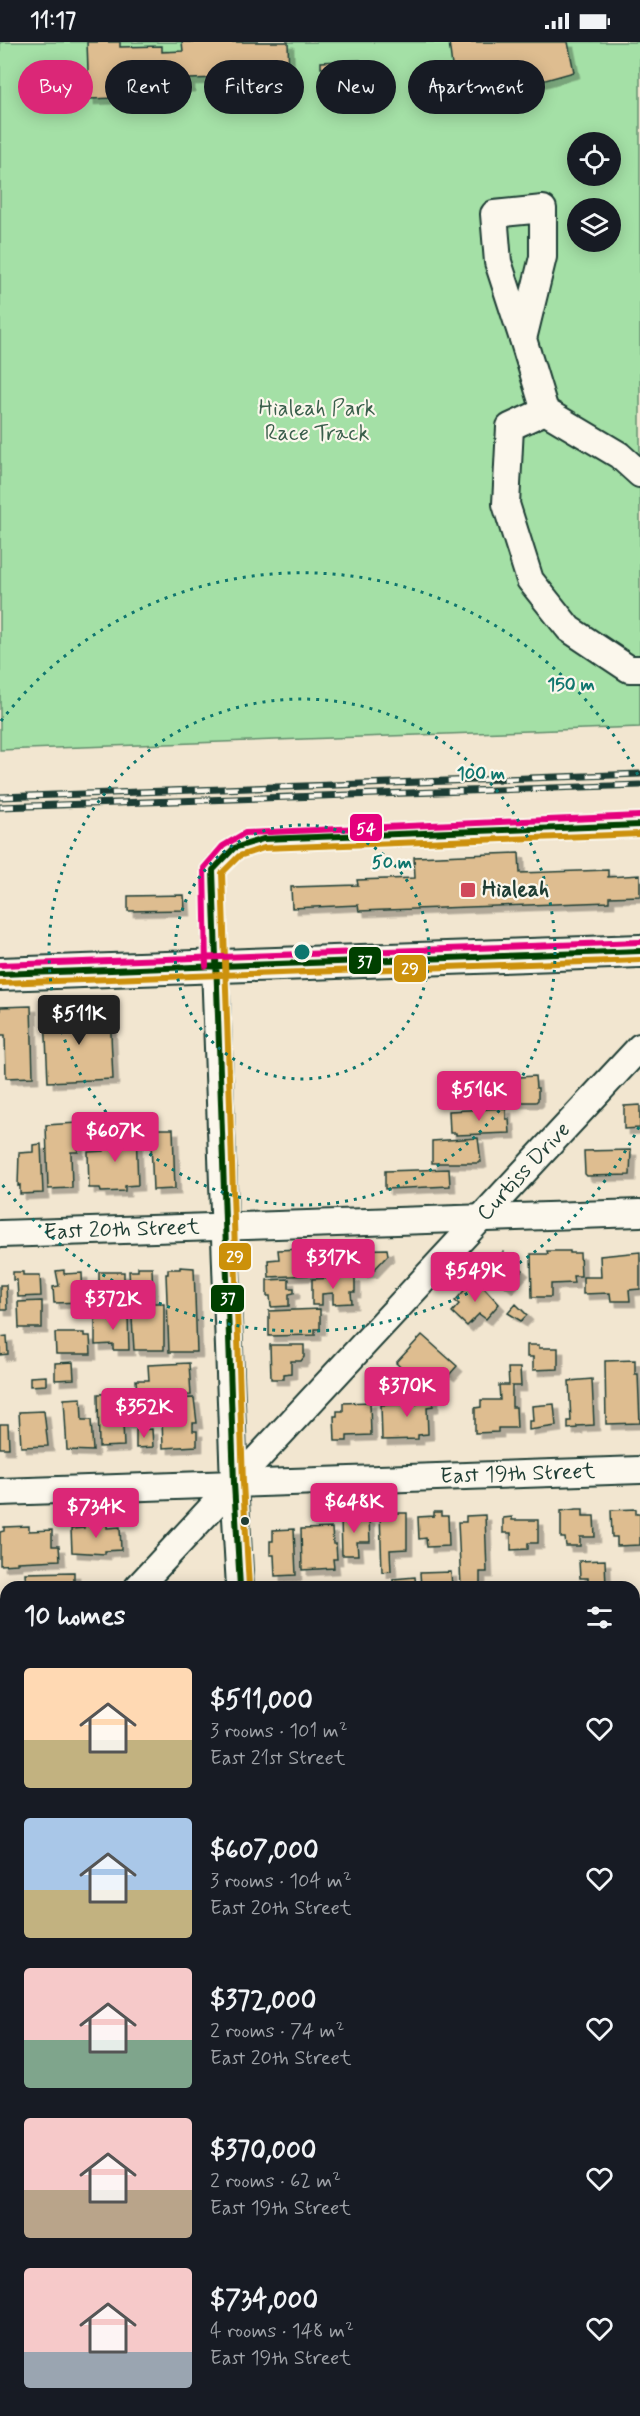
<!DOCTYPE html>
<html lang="en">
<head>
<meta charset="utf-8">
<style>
  body { margin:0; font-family:Mynerve,sans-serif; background:#242831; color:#f1f3f6; height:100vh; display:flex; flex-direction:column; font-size:22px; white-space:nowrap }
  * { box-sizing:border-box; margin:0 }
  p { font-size:20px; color:#9ea1a6 }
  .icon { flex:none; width:33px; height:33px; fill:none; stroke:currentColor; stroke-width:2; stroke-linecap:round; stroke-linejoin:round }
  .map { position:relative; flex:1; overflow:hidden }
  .drawer { position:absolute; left:0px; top:1539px; width:640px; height:836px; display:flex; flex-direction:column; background:#171b24; border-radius:18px 18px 0 0; box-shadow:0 3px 15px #0003 }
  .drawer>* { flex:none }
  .top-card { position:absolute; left:18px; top:18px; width:604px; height:54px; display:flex; gap:12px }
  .tools { position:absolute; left:567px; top:90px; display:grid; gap:12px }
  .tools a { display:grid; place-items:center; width:54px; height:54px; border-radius:50%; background:#171b24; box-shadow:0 3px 15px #0003; font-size:30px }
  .price { position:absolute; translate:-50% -51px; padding:0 14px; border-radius:6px; background:#db2777; color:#fff; font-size:20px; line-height:39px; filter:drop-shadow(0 2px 3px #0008) }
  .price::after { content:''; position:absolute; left:50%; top:36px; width:18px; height:14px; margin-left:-9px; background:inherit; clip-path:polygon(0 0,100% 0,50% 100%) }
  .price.active { background:#222; color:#fff }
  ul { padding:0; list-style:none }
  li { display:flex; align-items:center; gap:18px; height:150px; padding:0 24px }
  li span { display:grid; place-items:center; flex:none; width:168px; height:120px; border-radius:6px; color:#555 }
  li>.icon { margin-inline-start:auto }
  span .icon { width:72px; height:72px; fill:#fffc; stroke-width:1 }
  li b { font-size:26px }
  h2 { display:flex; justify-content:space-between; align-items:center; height:72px; padding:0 24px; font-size:26px }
  .tag { padding:0 21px; border-radius:27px; background:#171b24; box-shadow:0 3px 15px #0003; font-size:21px; line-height:54px }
  .tag.active { background:#db2777; color:#fff }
  .status { display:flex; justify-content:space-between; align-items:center; height:42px; padding:0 30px; background:#171b24; direction:ltr }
  .status svg { height:16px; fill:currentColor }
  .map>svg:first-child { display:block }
</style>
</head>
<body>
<div class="status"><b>11:17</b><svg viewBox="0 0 49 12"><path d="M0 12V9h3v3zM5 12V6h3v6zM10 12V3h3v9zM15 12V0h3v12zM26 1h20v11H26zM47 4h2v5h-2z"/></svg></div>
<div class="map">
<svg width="640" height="2374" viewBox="0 0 640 2374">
  <defs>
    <filter id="shadow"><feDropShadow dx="5.5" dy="5.5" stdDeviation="0" flood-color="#0004"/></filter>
  </defs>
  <rect width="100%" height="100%" fill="#f2e6d0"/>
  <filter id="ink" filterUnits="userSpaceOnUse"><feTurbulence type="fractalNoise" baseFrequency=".0167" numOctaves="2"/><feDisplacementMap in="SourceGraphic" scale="12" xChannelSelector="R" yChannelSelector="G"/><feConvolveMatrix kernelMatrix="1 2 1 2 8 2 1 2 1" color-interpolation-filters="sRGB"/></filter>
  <g filter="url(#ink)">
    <path fill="#a4e0a6" stroke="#628e6d" stroke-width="1.5" fill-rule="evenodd" d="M0 0H640V685L0 708ZM578 100H610V134H578ZM578 166H610V200H578Z"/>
    <path fill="#debd90" stroke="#1f3d34" stroke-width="1.5" filter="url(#shadow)" d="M87 0H120V5L162 4V10L183 9 182 0H288L289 34 189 37V44L168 45 169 54 89 57Z
      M449 0H568L574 30 457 63Z
      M360 18V25L321 26V20Z
      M370 29 373 58 358 59 355 30Z
      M519 811 520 831 608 828V835L640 833V854L609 855V860L359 869 358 863 292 866 291 845 358 843 357 838 415 836 414 815Z
      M184 853 185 868 128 869V854Z
      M31 964 33 1035 6 1036 5 993H0V965Z
      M72 965H82V970H110L113 1037 48 1040 45 973 73 970Z
      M535 1034 536 1046H538V1058L536 1060H488V1037Z
      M640 1063V1086L624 1087V1064Z
      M506 1066V1077H509L510 1091 456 1093V1091H450L449 1069Z
      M77 1081 78 1110H71L72 1146 48 1147 46 1083Z
      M157 1087H173L175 1147 153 1148 151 1100 158 1099Z
      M136 1088 138 1143 125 1144V1149L101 1150 100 1146H89L88 1110 104 1109 103 1099H108V1089Z
      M478 1096 481 1120H479V1121H432V1099Z
      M41 1102 43 1151 20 1152V1143L18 1144 19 1111 33 1110V1103Z
      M631 1108 630 1133 587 1134 585 1132 584 1109Z
      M449 1127 450 1144 385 1147V1129Z
      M316 1205H333L334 1230H317Z
      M300 1207V1216L310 1215 311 1233 269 1235 268 1218 279 1217 278 1208Z
      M387 1207 388 1213 372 1230H345L344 1208Z
      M547 1209H570V1211H580L581 1234H573L574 1241 551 1242V1255H532L531 1212H548Z
      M503 1210 523 1228 507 1245 485 1226Z
      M640 1210V1247L629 1248 630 1259H611L610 1251 583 1252V1235H601L600 1214Z
      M138 1225H152L153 1261H164V1308H134L129 1229H138Z
      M180 1225 194 1226 197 1310H169L166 1232H168V1227H180Z
      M64 1228V1232L82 1231 83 1260 54 1261 53 1245 59 1244 56 1229Z
      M13 1230H23V1233H40L41 1254 18 1255 17 1238H13Z
      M99 1230H124V1259H99Z
      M355 1235V1250H351L352 1261 333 1262V1251L322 1252V1263H312V1237Z
      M475 1236 499 1262 486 1277 479 1272 467 1284 452 1270 459 1262 455 1259Z
      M289 1237V1246H294V1251L289 1252V1264L271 1265 270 1254H267V1238Z
      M0 1243H6L7 1268H0Z
      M42 1259V1286H19L18 1260Z
      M516 1262 527 1273 521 1279 508 1271Z
      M320 1267V1287H315V1293L269 1294V1269Z
      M128 1273 129 1308H113V1302L95 1303V1274Z
      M55 1291H84V1294H90L91 1312H56Z
      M422 1293 457 1324 449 1333 444 1329 433 1341 430 1337 427 1341 416 1331 412 1336 396 1321Z
      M7 1294 8 1312 0 1313V1295Z
      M270 1303H304V1315L301 1319H291V1331L284 1332V1337H271Z
      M527 1303H539V1306H558V1327L533 1328V1315H527Z
      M635 1318V1332H638L640 1381 606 1382 605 1319Z
      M73 1320 74 1337 55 1338V1321Z
      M189 1321 191 1353 137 1355 136 1338H149L148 1323Z
      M508 1326H520L521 1344H512V1365H516L517 1386H498V1390L475 1391V1366L481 1365V1358H500L499 1343H509Z
      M46 1334V1343L30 1344V1335Z
      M592 1337 594 1383 577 1384V1386L568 1387V1379H571L569 1339Z
      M433 1346V1364L427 1365 428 1392 418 1393V1397L382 1398 381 1363 417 1362 416 1347Z
      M128 1351 129 1381H123L124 1404 99 1405 98 1352Z
      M81 1356 82 1378H91L93 1409 67 1408 64 1357Z
      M194 1356 197 1381H193V1389H197V1404L163 1406 162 1376 170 1375V1370H164L163 1357Z
      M370 1360 371 1393 347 1394V1399H335L334 1374H337V1369H343V1361Z
      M554 1362 556 1384 529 1388V1379H533L532 1364Z
      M44 1369 48 1404 21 1405 19 1370Z
      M0 1382H8L9 1406H0Z
      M152 1387 153 1405 136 1406V1388Z
      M577 1467H583V1474H594L595 1495H580V1504H566L565 1496H561V1469Z
      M636 1467V1472H640V1503L617 1504V1495H612L611 1468Z
      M434 1470H441V1474H448L449 1504 427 1505 426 1496 419 1497 418 1475 434 1474Z
      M380 1471H407V1507L390 1508 391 1529 382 1530Z
      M350 1472H359V1476H369L370 1500H357L358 1513H342L341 1476H351Z
      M485 1473 487 1530H480V1545H461L458 1480H466V1474Z
      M512 1475V1478H538V1501H528V1507L511 1508V1491H503V1476Z
      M107 1481V1486L120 1485 121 1508 105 1509V1512L72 1510 71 1487 84 1486V1482Z
      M29 1484V1489L52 1488V1504H59L60 1518 17 1520V1522L0 1523V1490L4 1489V1485Z
      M332 1486 333 1502H336L337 1517H333L334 1526 302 1528 301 1487Z
      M294 1487 296 1533 275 1534 274 1513H270V1499H273V1488Z
      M605 1518 606 1545H588V1536H580L579 1519Z
      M74 1530V1545H26L25 1531Z
      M451 1530 452 1545H421L420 1531Z
      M415 1535 416 1545H393V1537Z
      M0 1563H6V1585H0Z
      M634 1590H640V1639H634Z
      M6 1591V1614L0 1615V1592Z
      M634 1721H640V1743H634Z
      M6 1757V1780H0V1758Z
      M634 1782H640V1803H634Z
      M5 1801H6V1829L0 1828V1808L2 1809Z
      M640 1812V1832H634V1813Z
      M640 1851V1895L634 1896V1852Z
      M634 1978H640V2039H634Z
      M0 2137H3L4 2172H0Z
      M0 2258H6V2277H0Z
      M56 2368H99L100 2374H56Z
      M205 2368V2374H177V2369Z
      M215 2368H238V2374H215Z
      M374 2368H402V2374H374Z
      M414 2368H440L441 2374H414Z
      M497 2368H520V2374H497Z
      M536 2368H559V2374H536Z
      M602 2368H636V2374H602Z"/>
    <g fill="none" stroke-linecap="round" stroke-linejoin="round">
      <g stroke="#1f3d34" stroke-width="30">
        <g id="minor">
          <path d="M523 297 498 220 494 172 543 167V215L523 297 545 369"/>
          <path d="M640 432 619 413 545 369 510 385 506 462 530 538 569 587 629 627H640"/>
          <path d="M215 924 234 1441 240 1545"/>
          <path id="s1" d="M0 1192 640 1171"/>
          <path id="s2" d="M0 1450 640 1428"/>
          <path id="s3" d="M138 1545 640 1005"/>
          <path d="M634 1680H640"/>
          <path d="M0 1694 6 1687"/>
          <path d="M634 1936H640"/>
          <path d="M0 1956 6 1955"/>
          <path d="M634 2191H640"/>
          <path d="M0 2211H6"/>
          <path d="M269 2368V2374"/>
        </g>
      </g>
      <g stroke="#1f3d34" stroke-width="36">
        <path id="major" d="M0 932 640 909"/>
      </g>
      <use href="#minor" stroke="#fbf7ec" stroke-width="26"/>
      <use href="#major" stroke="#fbf7ec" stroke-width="32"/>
      <g stroke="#1f3d34" stroke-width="7">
        <path id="rail" d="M0 755 640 732
          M0 765 640 743"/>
      </g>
      <use href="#rail" stroke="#fbf7ec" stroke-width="4.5" stroke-dasharray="14" stroke-linecap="butt"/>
      <g stroke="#fbf7ec" stroke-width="10">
        <path id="bus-1" d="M0 932 640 909
          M240 1545 234 1441 213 828 234 806 263 797 640 783"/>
      </g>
      <g stroke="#fbf7ec" stroke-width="10">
        <path id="bus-2" d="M0 941 640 918
          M249 1544 243 1441 222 831 239 814 264 806 640 792"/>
      </g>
      <g stroke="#fbf7ec" stroke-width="10">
        <path id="bus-3" d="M0 923 640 900
          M206 924 204 826 223 804 245 791 640 774"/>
      </g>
      <use href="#bus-1" stroke="#004000" stroke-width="6"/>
      <use href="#bus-2" stroke="#cc910a" stroke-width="6"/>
      <use href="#bus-3" stroke="#e5007d" stroke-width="6"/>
    </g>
  </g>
  <g fill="none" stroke="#0f766e" stroke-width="3" stroke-dasharray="3 6">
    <circle cx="302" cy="910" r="127"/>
    <circle cx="302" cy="910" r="253"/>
    <path d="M639 1085A380 380 0 0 1 1 1141M1 679A380 380 0 0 1 639 735"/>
  </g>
  <rect fill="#d1495b" stroke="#fbf7ec" stroke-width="2" x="460" y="840" width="16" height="16" rx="3"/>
  <circle fill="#1f3d34" stroke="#fbf7ec" stroke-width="2" cx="245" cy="1479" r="5"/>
  <g text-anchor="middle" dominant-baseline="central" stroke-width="4.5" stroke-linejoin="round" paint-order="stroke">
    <g font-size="22" fill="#3a5e4b" stroke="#fbf7ec">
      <text x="317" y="367">Hialeah Park<tspan x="317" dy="25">Race Track</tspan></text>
    </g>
    <g font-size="22" font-weight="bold" fill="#1f3d34" stroke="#fbf7ec" text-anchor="start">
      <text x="482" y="848">Hialeah</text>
    </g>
    <g font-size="22" fill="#1f3d34" stroke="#fbf7ec">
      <text stroke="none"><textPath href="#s3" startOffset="567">Curtiss Drive</textPath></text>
      <text stroke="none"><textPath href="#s1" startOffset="122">East 20th Street</textPath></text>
      <text stroke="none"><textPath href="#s2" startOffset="518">East 19th Street</textPath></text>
    </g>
  </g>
  <circle cx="302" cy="910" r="9" fill="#0f766e" stroke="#fbf7ec" stroke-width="3"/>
  <g font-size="18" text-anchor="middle" font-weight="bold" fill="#0f766e" stroke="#fbf7ec" stroke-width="4.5" stroke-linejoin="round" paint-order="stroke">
    <text x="571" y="648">150 m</text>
    <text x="481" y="737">100 m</text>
    <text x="392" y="826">50 m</text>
  </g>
  <g stroke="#fbf7ec" stroke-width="2">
    <rect x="349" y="771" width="34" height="29" rx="6" fill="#e5007d"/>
    <rect x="348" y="904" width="34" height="29" rx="6" fill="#004000"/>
    <rect x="393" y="912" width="34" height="29" rx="6" fill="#cc910a"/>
    <rect x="218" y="1200" width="34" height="29" rx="6" fill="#cc910a"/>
    <rect x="210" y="1242" width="35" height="29" rx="6" fill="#004000"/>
  </g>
  <g font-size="16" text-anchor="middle" font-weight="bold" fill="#fff">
    <text x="366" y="792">54</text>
    <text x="365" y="925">37</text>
    <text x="410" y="932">29</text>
    <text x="235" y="1220">29</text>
    <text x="228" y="1262">37</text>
  </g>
</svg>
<div class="tools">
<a><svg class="icon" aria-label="locate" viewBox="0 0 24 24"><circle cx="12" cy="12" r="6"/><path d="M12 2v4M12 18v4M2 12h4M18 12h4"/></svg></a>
<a><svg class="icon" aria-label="layers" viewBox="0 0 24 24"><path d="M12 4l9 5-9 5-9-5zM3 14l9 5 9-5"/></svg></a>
</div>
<b class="price active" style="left:79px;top:1004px">$511K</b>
<b class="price" style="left:479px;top:1080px">$516K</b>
<b class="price" style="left:115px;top:1121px">$607K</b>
<b class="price" style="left:333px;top:1248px">$317K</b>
<b class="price" style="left:475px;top:1261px">$549K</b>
<b class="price" style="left:113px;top:1289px">$372K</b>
<b class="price" style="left:407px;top:1376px">$370K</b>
<b class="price" style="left:144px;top:1397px">$352K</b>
<b class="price" style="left:354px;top:1492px">$648K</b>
<b class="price" style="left:96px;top:1497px">$734K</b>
<div class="top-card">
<a class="tag active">Buy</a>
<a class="tag">Rent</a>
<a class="tag">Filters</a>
<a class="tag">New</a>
<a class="tag">Apartment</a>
</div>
<section class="drawer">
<h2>10 homes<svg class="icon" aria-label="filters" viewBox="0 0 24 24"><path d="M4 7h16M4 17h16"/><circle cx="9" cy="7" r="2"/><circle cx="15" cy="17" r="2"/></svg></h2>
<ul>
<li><span style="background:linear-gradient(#ffd9b3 60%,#c2b280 0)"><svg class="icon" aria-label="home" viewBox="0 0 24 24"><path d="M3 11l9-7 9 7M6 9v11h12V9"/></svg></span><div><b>$511,000</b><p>3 rooms · 101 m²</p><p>East 21st Street</p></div><svg class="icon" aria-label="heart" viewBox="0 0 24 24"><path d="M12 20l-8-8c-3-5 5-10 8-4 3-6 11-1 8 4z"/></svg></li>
<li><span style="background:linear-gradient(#a9c7e8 60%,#c2b280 0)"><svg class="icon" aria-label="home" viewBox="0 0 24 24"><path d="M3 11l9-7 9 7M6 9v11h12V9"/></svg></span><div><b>$607,000</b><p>3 rooms · 104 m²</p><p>East 20th Street</p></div><svg class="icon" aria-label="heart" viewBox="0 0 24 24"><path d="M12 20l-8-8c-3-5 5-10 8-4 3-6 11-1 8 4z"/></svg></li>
<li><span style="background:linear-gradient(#f6c9c9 60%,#7fa58c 0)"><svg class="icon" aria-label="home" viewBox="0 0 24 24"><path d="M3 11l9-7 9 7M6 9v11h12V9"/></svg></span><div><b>$372,000</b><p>2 rooms · 74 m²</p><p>East 20th Street</p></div><svg class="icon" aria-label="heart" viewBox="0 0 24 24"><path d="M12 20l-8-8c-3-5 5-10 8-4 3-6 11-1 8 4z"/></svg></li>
<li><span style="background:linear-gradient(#f6c9c9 60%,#b9a48a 0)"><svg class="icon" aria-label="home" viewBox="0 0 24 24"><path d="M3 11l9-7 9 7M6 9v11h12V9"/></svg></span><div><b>$370,000</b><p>2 rooms · 62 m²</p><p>East 19th Street</p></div><svg class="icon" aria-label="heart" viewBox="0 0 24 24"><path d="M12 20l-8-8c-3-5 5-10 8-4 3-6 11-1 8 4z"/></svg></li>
<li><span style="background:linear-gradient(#f6c9c9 70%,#9aa5b1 0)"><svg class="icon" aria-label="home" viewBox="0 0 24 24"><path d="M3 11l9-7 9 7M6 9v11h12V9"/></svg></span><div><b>$734,000</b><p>4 rooms · 148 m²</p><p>East 19th Street</p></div><svg class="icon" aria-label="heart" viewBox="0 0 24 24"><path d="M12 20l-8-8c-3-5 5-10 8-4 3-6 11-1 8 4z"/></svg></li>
</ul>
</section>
</div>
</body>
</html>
